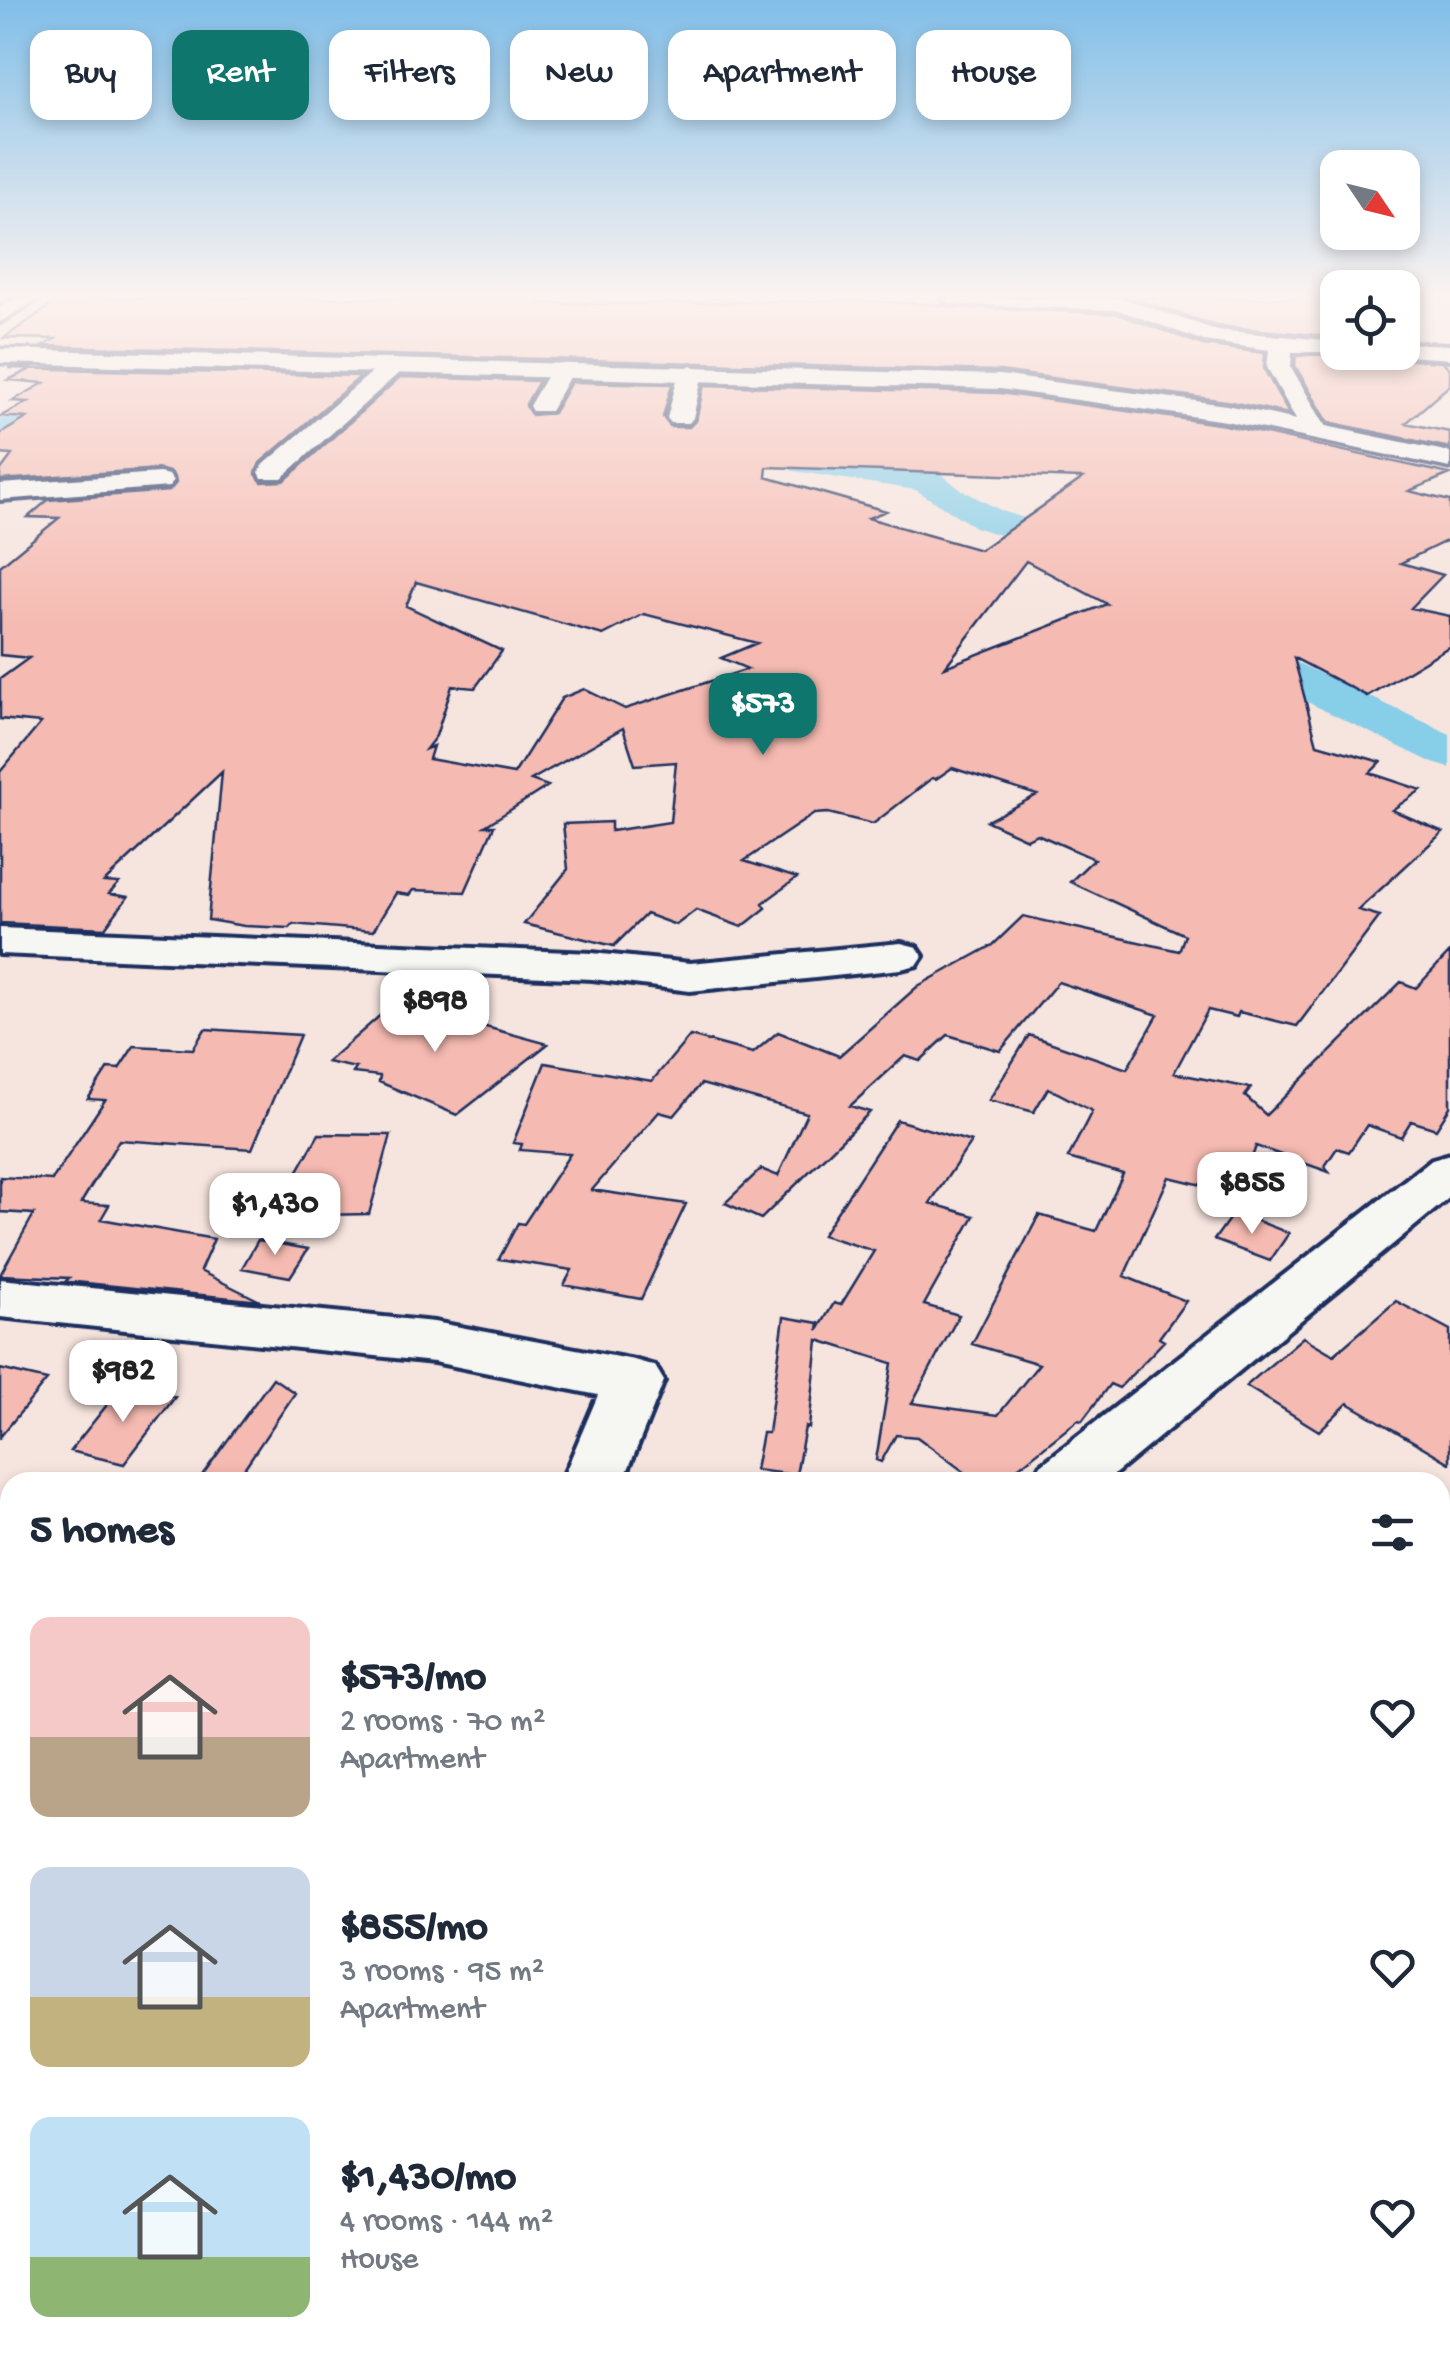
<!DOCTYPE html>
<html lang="en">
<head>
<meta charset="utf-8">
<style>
  body { margin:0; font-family:"Gochi Hand",sans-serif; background:#f2f2f3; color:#1f2937; height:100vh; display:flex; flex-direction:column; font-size:38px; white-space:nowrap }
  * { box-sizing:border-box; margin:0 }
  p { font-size:32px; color:#747a83 }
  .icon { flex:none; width:55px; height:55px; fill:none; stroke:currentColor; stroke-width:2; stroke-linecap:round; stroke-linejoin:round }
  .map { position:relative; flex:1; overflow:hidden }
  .sheet { position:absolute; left:0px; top:1472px; width:1450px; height:892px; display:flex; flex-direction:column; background:#fff; border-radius:30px 30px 0 0; box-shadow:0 5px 15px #0003 }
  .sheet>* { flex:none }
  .top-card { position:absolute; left:30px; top:30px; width:1390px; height:90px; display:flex; gap:20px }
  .needle { width:65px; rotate:125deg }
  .fabs { position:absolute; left:1320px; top:150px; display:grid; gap:20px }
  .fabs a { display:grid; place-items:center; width:100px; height:100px; border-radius:20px; background:#fff; box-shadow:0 5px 15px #0003; font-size:50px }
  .price { position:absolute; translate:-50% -85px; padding:0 22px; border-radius:20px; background:#fff; color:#222; font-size:32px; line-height:65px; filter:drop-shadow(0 2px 5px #0008) }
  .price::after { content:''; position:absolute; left:50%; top:60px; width:30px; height:22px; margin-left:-15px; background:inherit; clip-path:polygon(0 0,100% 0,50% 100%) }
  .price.on { background:#0f766e; color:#fff }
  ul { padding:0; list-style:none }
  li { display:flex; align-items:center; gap:30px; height:250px; padding:0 30px }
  li span { display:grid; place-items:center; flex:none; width:280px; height:200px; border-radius:20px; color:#555 }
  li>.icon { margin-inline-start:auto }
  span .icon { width:120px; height:120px; fill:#fffc; stroke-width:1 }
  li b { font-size:42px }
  h2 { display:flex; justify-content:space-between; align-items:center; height:120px; padding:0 30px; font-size:42px }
  .chip { padding:0 35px; border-radius:20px; background:#fff; box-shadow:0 5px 15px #0003; font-size:35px; line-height:90px }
  .chip.on { background:#0f766e; color:#fff }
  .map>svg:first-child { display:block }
</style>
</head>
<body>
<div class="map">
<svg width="1450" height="2363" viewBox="0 0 1450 2363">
  <rect width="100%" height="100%" fill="#f6e4de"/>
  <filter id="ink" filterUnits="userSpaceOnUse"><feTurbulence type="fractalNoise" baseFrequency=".01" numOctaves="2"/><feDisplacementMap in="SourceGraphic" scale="20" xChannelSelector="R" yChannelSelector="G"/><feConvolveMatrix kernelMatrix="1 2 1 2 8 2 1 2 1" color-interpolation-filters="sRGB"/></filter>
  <g filter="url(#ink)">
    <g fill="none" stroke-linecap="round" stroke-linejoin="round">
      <path fill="#87cee8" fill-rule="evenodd" d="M0 418 330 421C369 425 408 433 446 443L451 450 446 457C416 465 365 445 330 441L0 438Z
        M762 435 814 453 940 473 960 489 1002 511 1114 547 1120 555 1114 563 1100 567 1086 563 975 527 916 490 793 471 750 452 745 445 750 438Z
        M1223 614 1238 618 1261 646 1450 734V768L1433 763 1229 664 1201 627 1208 618Z"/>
    </g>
    <path fill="#f5bab1" stroke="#1b2f5e" stroke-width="2.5" fill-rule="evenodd" d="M61 298H542L540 303 628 304 848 300 1118 314 1203 345 1265 353 1264 369 1289 414 1226 401 1000 371 43 346 55 339 4 338Z
      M1132 298H1338V337L1217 326Z
      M1342 352H1392L1394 359 1443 362 1450 369V385L1406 423 1450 432V448L1328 422 1295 366 1296 356Z
      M8 368 361 376 260 463 256 474 262 482 284 481 400 377 539 381 526 404 532 415 553 413 571 382 672 384 663 417 671 427H689L696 420 704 385 1000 393 1225 425 1450 474 1409 491 1450 501V539L1401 563 1443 575 1411 608 1450 616V646L1367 696 1294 658 1317 744 1381 762 1370 773 1421 790 1392 810 1443 832 1358 910 1380 916 1297 1026 1239 1012 1237 1017 1208 1010 1174 1073 1251 1088 1245 1096 1266 1115 1401 982 1416 988 1450 952V1107L1436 1129 1411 1121 1401 1137 1367 1125 1349 1152 1337 1148 1325 1166 1329 1172 1256 1146 1239 1194 1169 1177 1124 1276 1186 1301 1159 1338 1164 1341 1119 1388 1110 1384 1082 1421 1078 1420 1000 1482H978L917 1437 896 1435 881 1462 876 1460 892 1363 818 1340 809 1428 805 1427 796 1475 755 1470 762 1433H768L784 1317 819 1323 818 1330 834 1303 841 1305 874 1251 822 1235 897 1120 971 1142 930 1203 974 1216 924 1305 959 1315 912 1403 998 1415 1039 1364 972 1344 1039 1215 1096 1231 1123 1174 1068 1158 1092 1111 1048 1088 1034 1112 989 1100 1029 1035 1127 1069 1158 1015 1058 982 1000 1051 948 1035 920 1061 905 1056 850 1106 870 1112 761 1219 725 1203 761 1169 778 1176 807 1113 701 1084 674 1116 659 1112 592 1190 686 1204 641 1299 564 1285 572 1270 499 1259 518 1223 524 1224 570 1154 520 1150 522 1144 513 1143 545 1063 652 1081 690 1036 753 1053 778 1032 839 1056 918 986 993 945 1023 916 1179 951 1185 935 1070 882 1094 859 1037 834 1027 839 987 821 1037 795 952 768 936 779 932 778 873 824 828 813 814 814 744 861 797 878 763 903 766 908 742 927 696 910 676 925 646 914 614 946 524 924 568 869 563 824 611 822V831L670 822 676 762 635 765 623 728 531 780 548 786 485 826H494L465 892 413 890 409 895 396 893 373 931 293 924 290 928 244 926 208 920 222 772 104 882 119 883 109 894 128 897 105 928 0 923V772L41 723 0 719V679L29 658 0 655V566L59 518 28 517 48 500 169 491 176 483 172 473 159 469 0 480V471L12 455 0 454V434L27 418 1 416 28 402 12 401 44 383 8 380 33 368ZM767 467 1083 478 980 550 868 518 886 511 766 477ZM1026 561 1107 604 945 667ZM416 582 603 635 644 614 757 643 721 658 748 669 625 709 584 689 562 698 514 774 429 759 433 746 426 749 436 736 452 686 475 688 502 651 406 606Z
      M400 998 467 1017 464 1021 548 1044 457 1115 379 1082 380 1076 353 1073 356 1068 327 1062Z
      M205 1029 300 1035 252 1149 119 1140 81 1203 109 1205 101 1219 214 1239 200 1271 260 1301 66 1281 69 1278 0 1275 34 1214 0 1212V1177L52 1180 105 1100 88 1099 108 1068 119 1069 134 1046 193 1049Z
      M319 1134 391 1135 369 1214 272 1216Z
      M1234 1212 1289 1233 1270 1261 1214 1240Z
      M258 1240 308 1249 290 1277 242 1268Z
      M1396 1301 1450 1330V1463L1348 1403 1319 1431 1246 1386 1303 1337 1334 1355Z
      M0 1369 47 1380 0 1437Z
      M273 1378 295 1393 235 1482 203 1474Z
      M123 1385 175 1397 124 1464 70 1451Z"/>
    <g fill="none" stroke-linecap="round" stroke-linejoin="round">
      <g stroke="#1b2f5e" stroke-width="8">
        <path id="minor" d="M16 298H40L0 322V307Z
          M941 298H1121L1216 330 1338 341V352H1346H1292L1291 367 1326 427 1313 435 1300 427 1267 367 1269 350 1204 341 1119 310 951 304Z
          M1402 343 1450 345V359L1394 355 1402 352Z
          M393 359 401 361 405 366 401 371 282 478H262L259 472 262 466 385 361Z
          M561 363 573 370 553 406 550 411H532L529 406 553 365Z
          M691 365 703 372 693 418 689 423H671L667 418 679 372Z
          M159 473 169 475 173 481 169 487 0 500V484Z
          M0 928 592 953 690 963 901 943 917 947 923 956 917 965 901 969 690 991 592 979 0 954Z
          M1450 1154V1197L1105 1482H1032L1041 1465 1432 1159Z
          M0 1279 434 1322 634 1360 655 1366 664 1381 623 1482H561L598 1395 434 1362 0 1317Z
          M1440 1944 1450 1948V2032L1440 2028Z
          M827 2355H925L929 2363H830Z"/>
      </g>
      <g stroke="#1b2f5e" stroke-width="7">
        <path id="major" d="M0 349 1000 375 1226 405 1450 452V468L1226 421 1000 389 0 363Z
          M1450 2312V2363H1399L1403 2355H1440V2316Z"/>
      </g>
      <use href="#minor" fill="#f6f6f2" fill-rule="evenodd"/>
      <use href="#major" fill="#f6f6f2" fill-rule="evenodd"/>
    </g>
  </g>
  <linearGradient id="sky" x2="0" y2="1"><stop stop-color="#81bee8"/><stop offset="0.47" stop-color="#fbf3f0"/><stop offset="1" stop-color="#fbf3f0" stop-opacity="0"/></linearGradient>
  <rect width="1450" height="629" fill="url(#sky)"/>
</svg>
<div class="fabs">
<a><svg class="needle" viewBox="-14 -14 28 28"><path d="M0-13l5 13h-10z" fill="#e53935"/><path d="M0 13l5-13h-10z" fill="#747a83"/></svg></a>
<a><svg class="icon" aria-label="locate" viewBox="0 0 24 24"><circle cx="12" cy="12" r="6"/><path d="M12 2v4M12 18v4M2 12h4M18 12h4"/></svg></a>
</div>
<b class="price on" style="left:763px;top:758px">$573</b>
<b class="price" style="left:435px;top:1055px">$898</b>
<b class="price" style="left:1252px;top:1237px">$855</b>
<b class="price" style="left:275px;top:1258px">$1,430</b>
<b class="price" style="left:123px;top:1425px">$982</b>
<div class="top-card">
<a class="chip">Buy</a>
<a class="chip on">Rent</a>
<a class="chip">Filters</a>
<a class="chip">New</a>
<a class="chip">Apartment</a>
<a class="chip">House</a>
</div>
<section class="sheet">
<h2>5 homes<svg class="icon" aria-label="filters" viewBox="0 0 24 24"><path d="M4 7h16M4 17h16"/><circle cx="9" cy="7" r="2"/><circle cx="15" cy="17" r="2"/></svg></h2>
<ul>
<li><span style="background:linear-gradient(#f6c9c9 60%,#b9a48a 0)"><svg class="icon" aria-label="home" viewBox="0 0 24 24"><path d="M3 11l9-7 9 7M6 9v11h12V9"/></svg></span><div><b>$573/mo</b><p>2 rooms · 70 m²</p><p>Apartment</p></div><svg class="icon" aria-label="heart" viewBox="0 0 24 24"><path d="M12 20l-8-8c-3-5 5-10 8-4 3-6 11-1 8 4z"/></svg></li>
<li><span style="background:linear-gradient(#c9d6e8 65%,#c2b280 0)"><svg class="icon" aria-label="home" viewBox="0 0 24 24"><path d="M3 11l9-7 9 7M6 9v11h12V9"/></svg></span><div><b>$855/mo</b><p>3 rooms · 95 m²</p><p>Apartment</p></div><svg class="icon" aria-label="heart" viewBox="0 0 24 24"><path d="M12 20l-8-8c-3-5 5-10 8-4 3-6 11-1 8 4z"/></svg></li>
<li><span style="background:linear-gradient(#bfe0f5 70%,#8fb573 0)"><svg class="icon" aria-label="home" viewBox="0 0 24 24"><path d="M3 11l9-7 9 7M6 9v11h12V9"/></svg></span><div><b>$1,430/mo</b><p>4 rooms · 144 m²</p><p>House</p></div><svg class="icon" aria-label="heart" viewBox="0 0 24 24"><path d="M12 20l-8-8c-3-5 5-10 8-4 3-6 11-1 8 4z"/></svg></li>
</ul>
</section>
</div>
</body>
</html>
